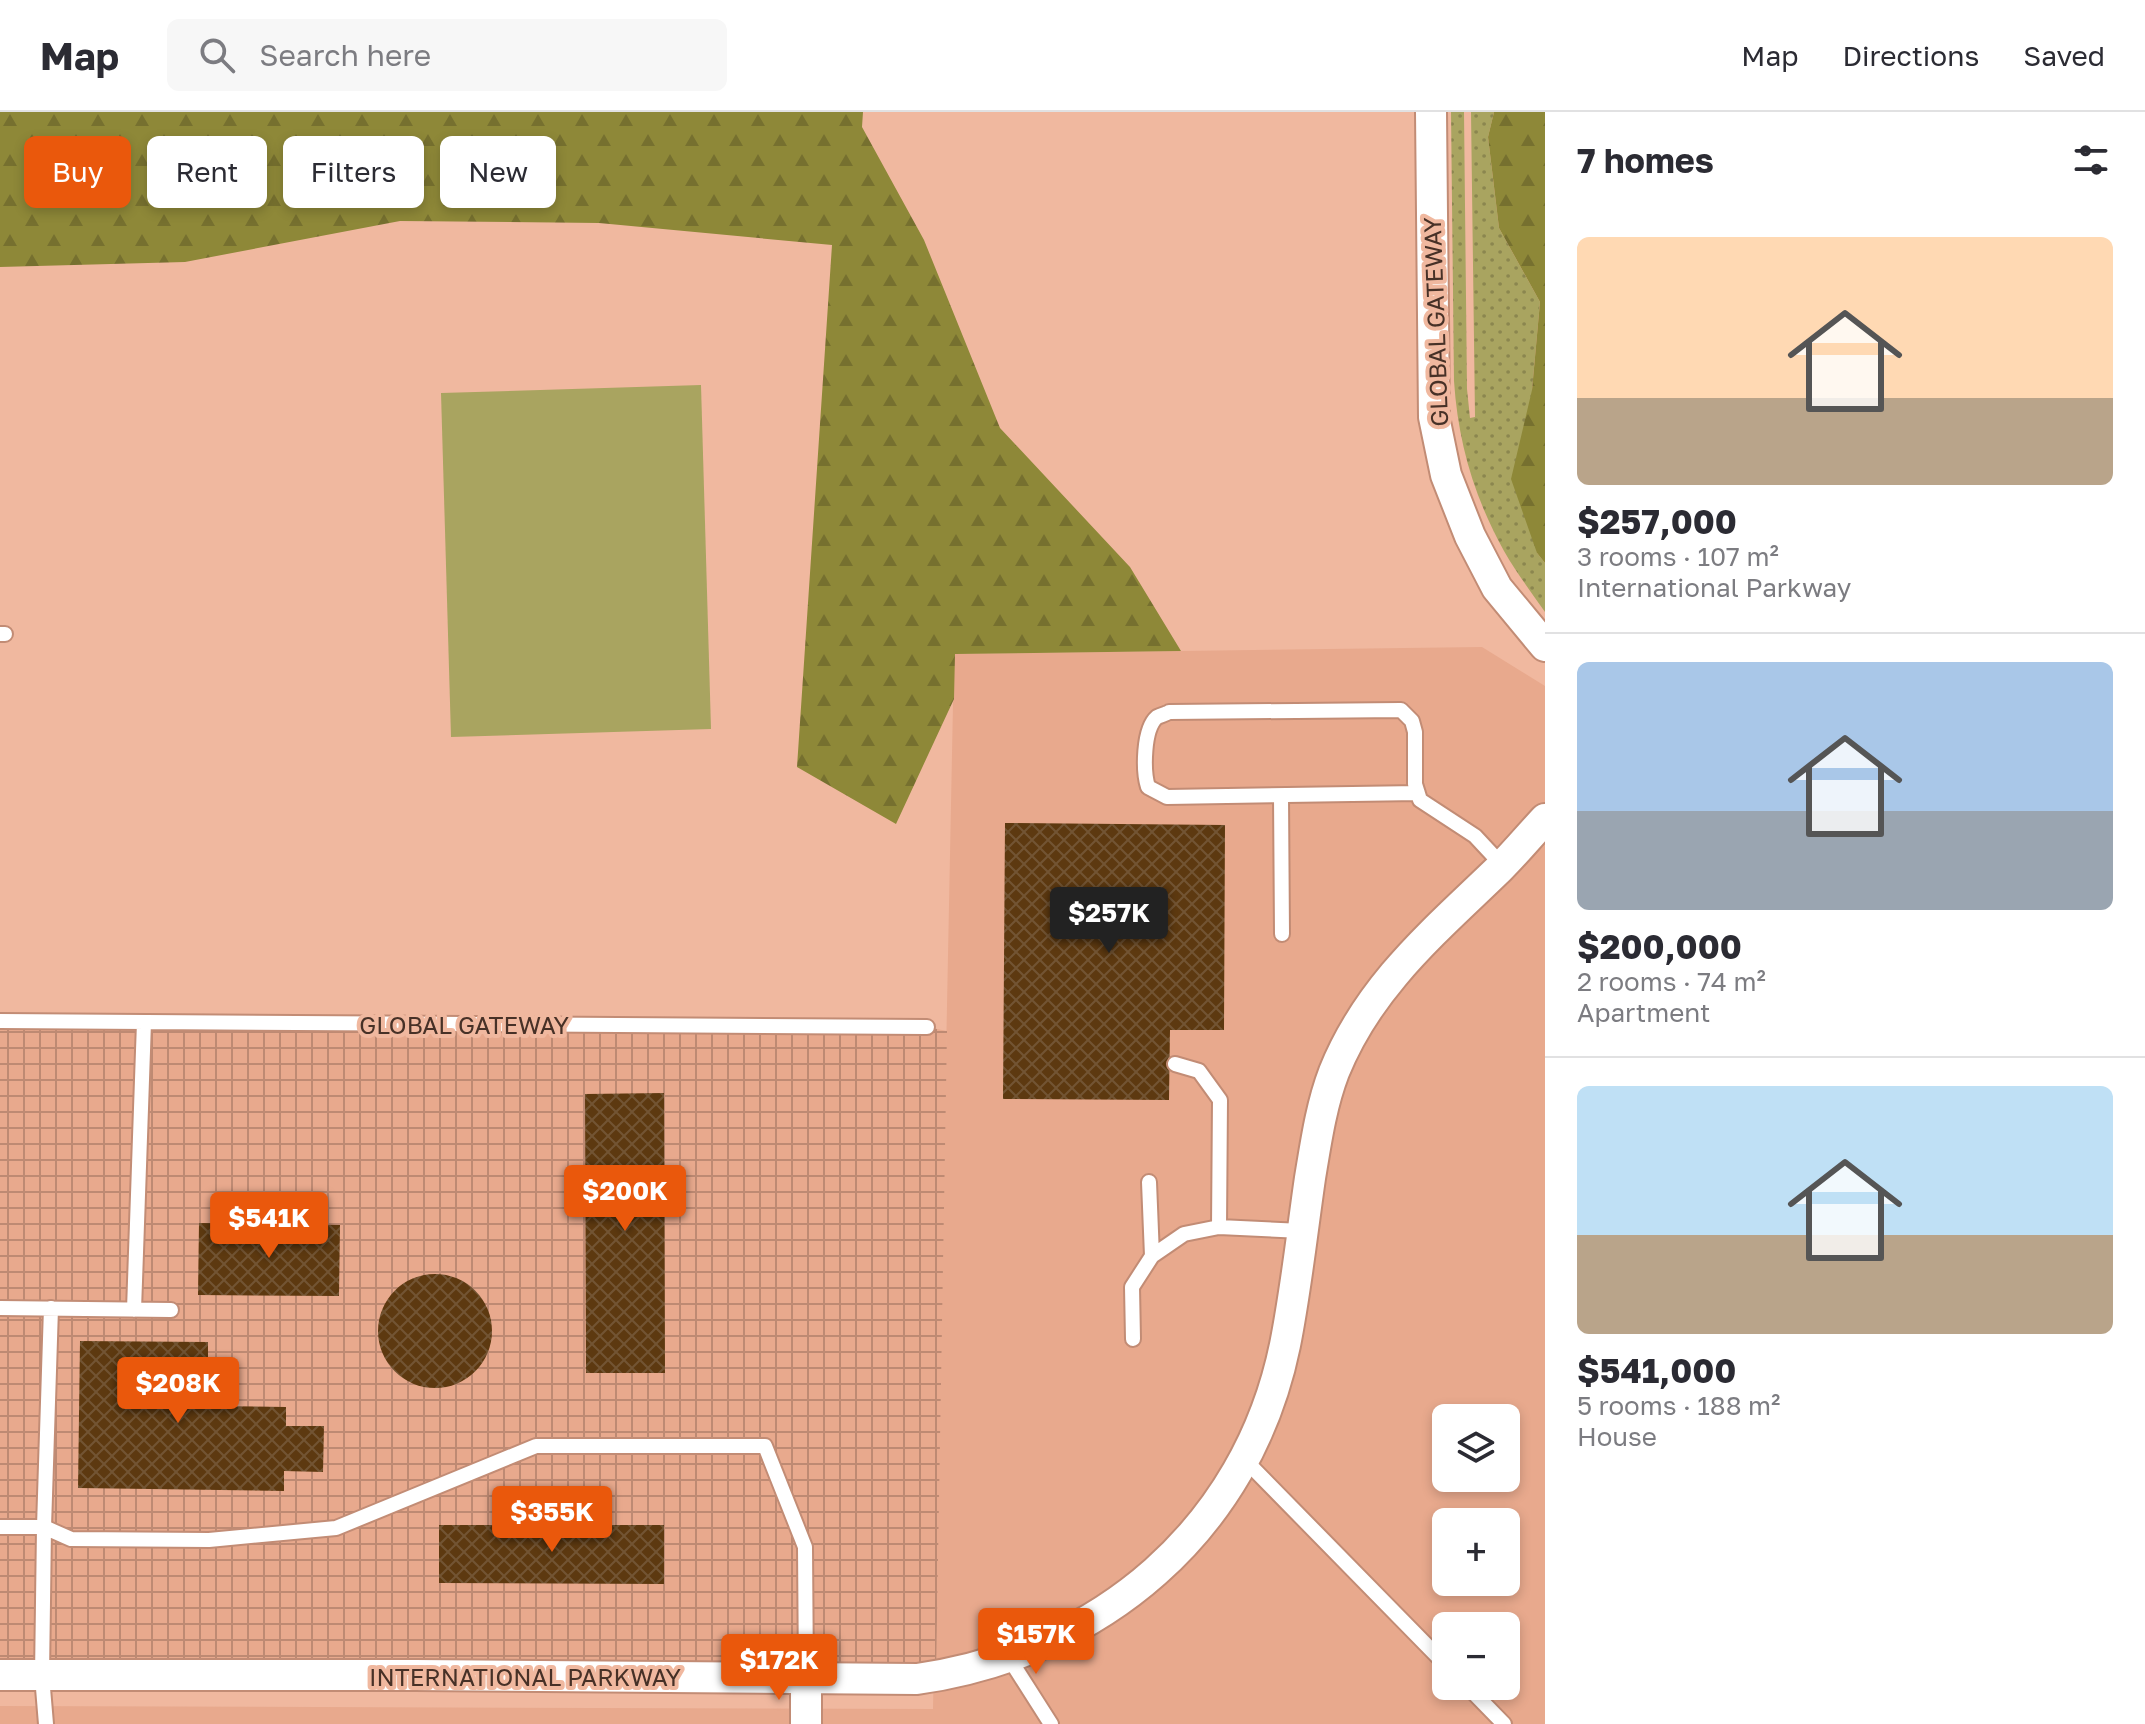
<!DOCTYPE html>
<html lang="en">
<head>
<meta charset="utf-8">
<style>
  body { margin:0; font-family:"Golos Text",sans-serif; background:#f7f7f7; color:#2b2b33; height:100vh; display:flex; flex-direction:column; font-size:30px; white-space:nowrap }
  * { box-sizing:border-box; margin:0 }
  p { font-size:26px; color:#7c7c81 }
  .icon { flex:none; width:44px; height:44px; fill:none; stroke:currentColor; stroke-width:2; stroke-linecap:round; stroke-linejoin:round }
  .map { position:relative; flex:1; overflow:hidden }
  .panel { display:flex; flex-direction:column; background:#fff; width:600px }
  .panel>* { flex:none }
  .hud { position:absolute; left:24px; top:24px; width:760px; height:72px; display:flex; gap:16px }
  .controls { position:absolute; left:1432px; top:1292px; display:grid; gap:16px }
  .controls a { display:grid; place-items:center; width:88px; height:88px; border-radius:12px; background:#fff; box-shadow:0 4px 12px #0003; font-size:40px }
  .price { position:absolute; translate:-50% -68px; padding:0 18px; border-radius:8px; background:#ea580c; color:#fff; font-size:26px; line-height:52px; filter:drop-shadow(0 2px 4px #0008) }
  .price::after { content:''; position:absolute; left:50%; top:48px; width:24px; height:18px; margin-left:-12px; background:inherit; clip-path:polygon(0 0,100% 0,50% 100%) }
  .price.active { background:#222; color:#fff }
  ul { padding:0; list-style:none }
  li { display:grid; align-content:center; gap:16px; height:424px; padding:0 32px }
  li+li { border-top:2px solid #e1e1e2 }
  li span { display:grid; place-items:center; height:248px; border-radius:12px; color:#555 }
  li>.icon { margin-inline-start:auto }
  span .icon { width:144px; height:144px; fill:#fffc; stroke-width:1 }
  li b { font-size:34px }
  h2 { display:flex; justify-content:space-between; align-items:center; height:96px; padding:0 32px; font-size:34px }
  .pill { padding:0 28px; border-radius:12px; background:#fff; box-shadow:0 4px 12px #0003; font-size:28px; line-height:72px }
  .pill.active { background:#ea580c; color:#fff }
  header { display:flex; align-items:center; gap:48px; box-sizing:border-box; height:112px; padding:0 40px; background:#fff; border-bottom:2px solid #e1e1e2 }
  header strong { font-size:38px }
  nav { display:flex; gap:44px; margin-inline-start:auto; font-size:28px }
  .search { width:560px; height:72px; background:#f7f7f7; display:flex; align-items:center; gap:20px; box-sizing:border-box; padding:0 28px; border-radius:12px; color:#7c7c81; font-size:30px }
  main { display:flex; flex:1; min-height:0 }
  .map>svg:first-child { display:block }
</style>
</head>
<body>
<header>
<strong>Map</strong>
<div class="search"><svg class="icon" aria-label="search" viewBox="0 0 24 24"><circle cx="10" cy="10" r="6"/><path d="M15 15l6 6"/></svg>Search here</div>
<nav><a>Map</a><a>Directions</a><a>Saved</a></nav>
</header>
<main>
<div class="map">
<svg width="1545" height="1612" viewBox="0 0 1545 1612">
  <defs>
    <pattern id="industrial-grid" width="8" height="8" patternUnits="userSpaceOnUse" patternTransform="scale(2)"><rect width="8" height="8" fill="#e8a98d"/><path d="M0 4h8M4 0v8" fill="none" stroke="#be8a73"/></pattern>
    <pattern id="green-dots" width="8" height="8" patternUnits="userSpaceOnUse" patternTransform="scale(2)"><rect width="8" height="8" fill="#a9a460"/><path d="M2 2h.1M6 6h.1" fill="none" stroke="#8b864f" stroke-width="1.8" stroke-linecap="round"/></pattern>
    <pattern id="forest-firs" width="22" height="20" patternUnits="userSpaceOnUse" patternTransform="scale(2)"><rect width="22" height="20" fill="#8e8838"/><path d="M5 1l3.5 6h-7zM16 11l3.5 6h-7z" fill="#76702f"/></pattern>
    <pattern id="building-cross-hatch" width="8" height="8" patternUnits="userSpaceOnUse" patternTransform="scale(2)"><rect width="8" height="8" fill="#5d3910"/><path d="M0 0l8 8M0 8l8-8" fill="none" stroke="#725433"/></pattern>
  </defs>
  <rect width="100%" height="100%" fill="#f0b89f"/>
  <path fill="#e8a98d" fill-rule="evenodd" d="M1482 535 1545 574V1612H0V1594L933 1597 954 542ZM1446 1306H1506V1366H1446ZM1446 1410H1506V1470H1446ZM1446 1514H1506V1574H1446Z"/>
  <path fill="url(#industrial-grid)" d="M0 909 927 915 947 919 936 1564 0 1563Z"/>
  <path fill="url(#green-dots)" d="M1451 0H1464L1467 277 1470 306 1475 305 1471 0H1494L1488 25 1499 116 1540 190 1532 278 1537 441 1545 451V500C1531 480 1516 460 1504 439 1474 385 1458 330 1454 269Z"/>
  <path fill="url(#forest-firs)" d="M0 0H863L862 15 924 128 1000 316 1130 455 1181 539 955 542 954 587 896 712 797 655 832 133 599 111 400 109 185 150 0 155Z
    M1494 0H1545V451L1537 441 1511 367 1532 278 1540 190 1499 116 1488 25Z"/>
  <path fill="#a9a460" d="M701 273 711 617 451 625 441 281Z"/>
  <path fill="url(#building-cross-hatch)" d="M1005 711 1225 713 1224 918H1170L1169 988 1003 987Z
    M664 981 665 1261H586L585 982Z
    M199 1111 340 1113 339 1184 198 1183Z
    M378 1219a57 57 0 1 1 114 0a57 57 0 1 1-114 0Z
    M80 1229 208 1230V1294L286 1295V1314H324L323 1360 284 1359V1379L78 1376Z
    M439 1413H664V1472L439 1471Z"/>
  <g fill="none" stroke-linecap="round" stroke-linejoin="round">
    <g stroke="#c28c75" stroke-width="18">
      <path id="lane" d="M0 522H5
        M1418 681 1167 685 1148 675C1143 659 1143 617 1157 605 1157 605 1168 601 1169 600L1401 598 1412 609 1415 620V672L1420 688 1475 724 1502 753
        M1281 684 1282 822
        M0 909 927 915
        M1175 952 1199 959 1220 988 1219 1115
        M1149 1070 1152 1144
        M0 1196 171 1198
        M51 1196 44 1415 71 1427 209 1428 336 1416 536 1334H765L805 1435 806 1567
        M134 1198 144 910
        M1133 1227 1132 1175 1152 1144 1184 1122 1219 1115 1302 1119
        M1243 1346 1446 1553
        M0 1415H44L42 1564 46 1612
        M1009 1546 1051 1612
        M1467 1574 1504 1612"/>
    </g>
    <g stroke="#c28c75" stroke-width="34">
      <path id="street" d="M1431 0 1434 305 1446 363 1470 424 1497 476 1545 534
        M0 1563H415L917 1567C1100 1541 1247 1418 1285 1233 1296 1178 1302 1121 1310 1066 1316 1030 1321 994 1334 960 1369 873 1435 819 1500 756 1516 740 1530 723 1545 707
        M806 1567V1612"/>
    </g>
    <use href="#lane" stroke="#fff" stroke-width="14"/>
    <use href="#street" stroke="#fff" stroke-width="30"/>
  </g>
  <g text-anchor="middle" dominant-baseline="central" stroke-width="8" stroke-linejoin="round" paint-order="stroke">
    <g font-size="24" fill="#473127" stroke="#f0b89f">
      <text transform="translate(1435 210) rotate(-92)">GLOBAL GATEWAY</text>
      <text x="464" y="912">GLOBAL GATEWAY</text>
      <text x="525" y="1564">INTERNATIONAL PARKWAY</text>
    </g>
  </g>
</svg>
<div class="controls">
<a><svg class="icon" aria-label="layers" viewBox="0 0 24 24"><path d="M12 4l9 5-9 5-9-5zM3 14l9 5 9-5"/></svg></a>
<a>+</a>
<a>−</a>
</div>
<b class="price active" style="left:1109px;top:843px">$257K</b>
<b class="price" style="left:625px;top:1121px">$200K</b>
<b class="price" style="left:269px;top:1148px">$541K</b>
<b class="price" style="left:178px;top:1313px">$208K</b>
<b class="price" style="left:552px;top:1442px">$355K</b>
<b class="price" style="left:1036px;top:1564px">$157K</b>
<b class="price" style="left:779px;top:1590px">$172K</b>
<div class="hud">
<a class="pill active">Buy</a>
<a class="pill">Rent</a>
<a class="pill">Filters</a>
<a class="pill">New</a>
</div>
</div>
<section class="panel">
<h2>7 homes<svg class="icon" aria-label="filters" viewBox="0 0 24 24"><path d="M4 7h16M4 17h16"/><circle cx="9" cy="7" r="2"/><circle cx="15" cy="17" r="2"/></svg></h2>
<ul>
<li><span style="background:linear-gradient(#ffd9b3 65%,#b9a48a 0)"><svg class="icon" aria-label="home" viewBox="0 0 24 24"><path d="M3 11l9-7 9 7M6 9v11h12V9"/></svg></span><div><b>$257,000</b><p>3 rooms · 107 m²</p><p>International Parkway</p></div></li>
<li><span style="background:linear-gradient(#a9c7e8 60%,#9aa5b1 0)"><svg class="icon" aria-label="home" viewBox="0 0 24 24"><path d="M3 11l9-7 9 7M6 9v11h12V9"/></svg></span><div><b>$200,000</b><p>2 rooms · 74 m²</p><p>Apartment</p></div></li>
<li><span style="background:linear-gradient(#bfe0f5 60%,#b9a48a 0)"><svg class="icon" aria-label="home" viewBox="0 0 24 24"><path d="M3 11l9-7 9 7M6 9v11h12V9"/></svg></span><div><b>$541,000</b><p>5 rooms · 188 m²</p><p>House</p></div></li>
</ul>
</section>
</main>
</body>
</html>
